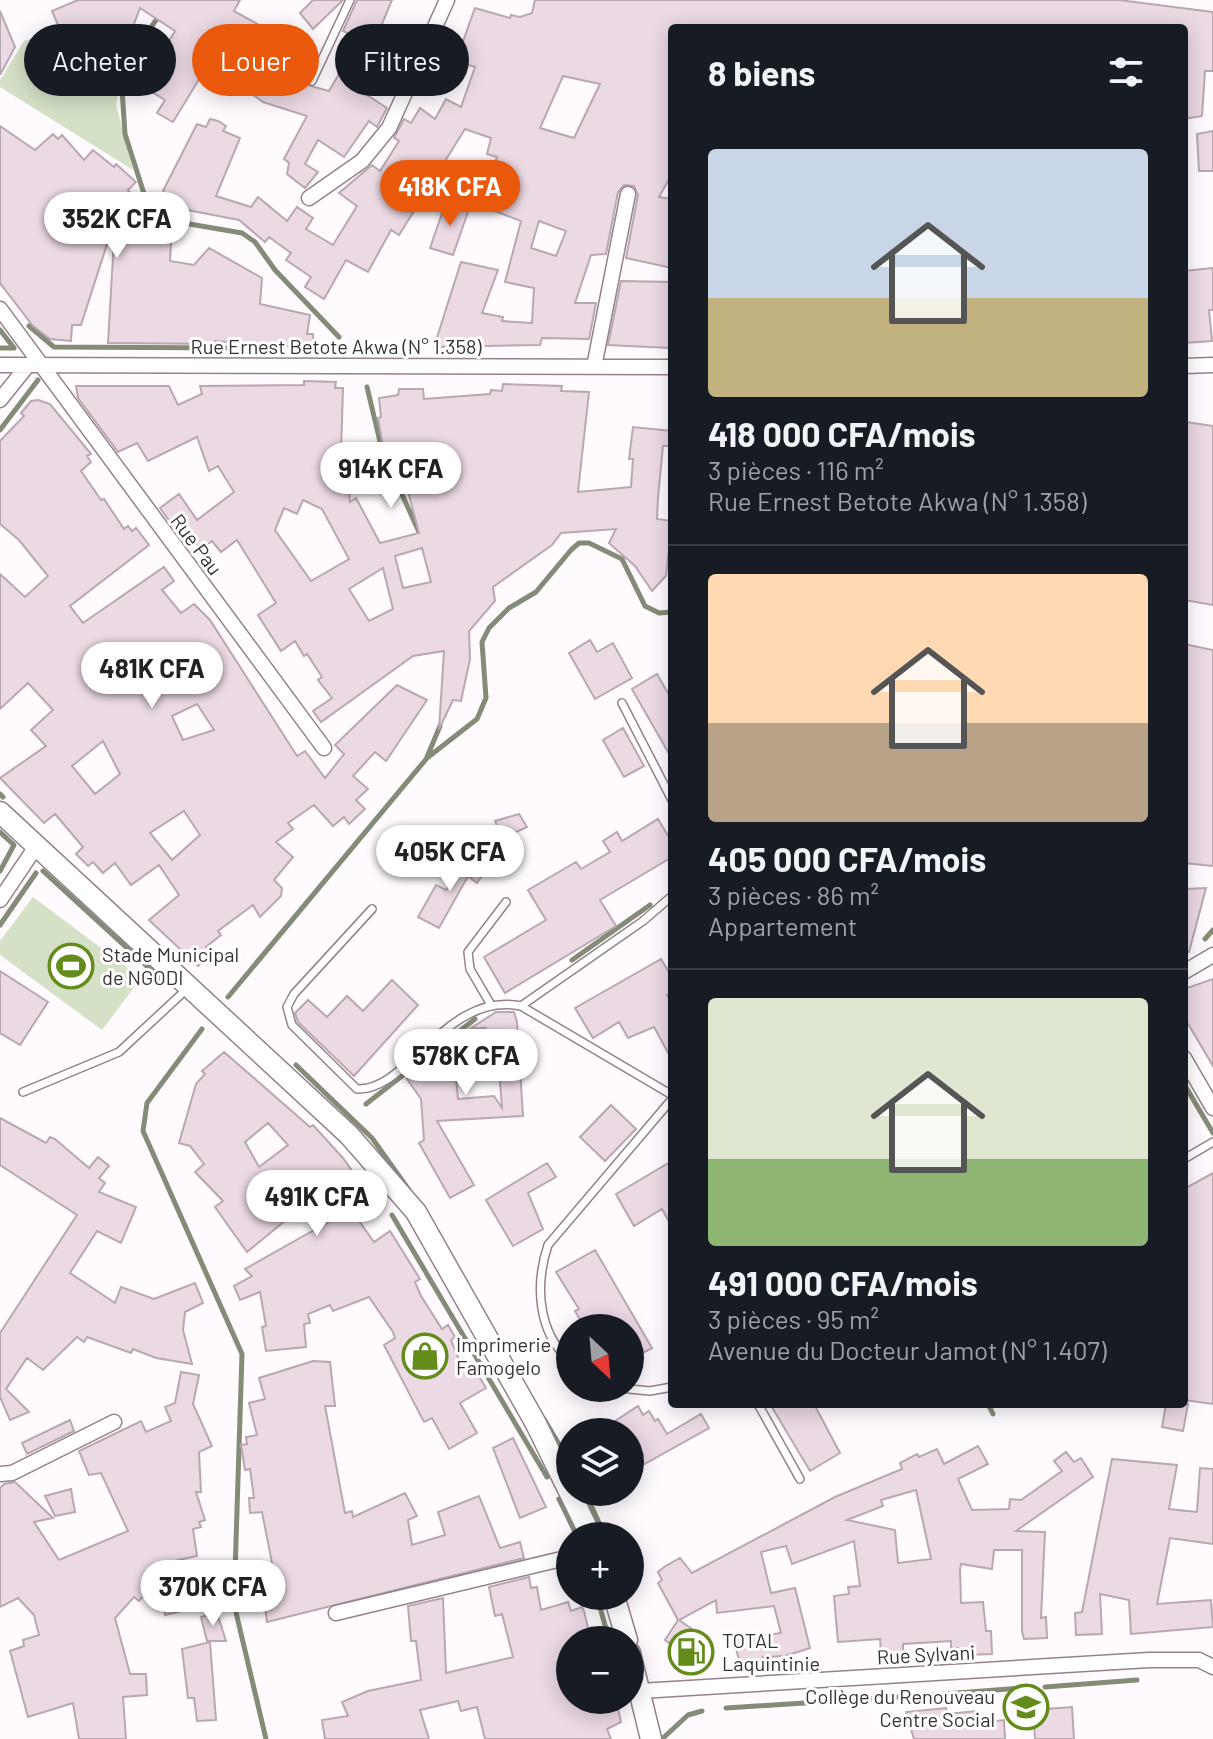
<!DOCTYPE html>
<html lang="fr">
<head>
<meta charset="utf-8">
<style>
  body { margin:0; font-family:Barlow,sans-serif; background:#242831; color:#f1f3f6; height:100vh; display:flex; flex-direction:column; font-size:30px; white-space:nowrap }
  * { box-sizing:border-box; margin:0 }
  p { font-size:26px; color:#9ea1a6 }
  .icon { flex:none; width:44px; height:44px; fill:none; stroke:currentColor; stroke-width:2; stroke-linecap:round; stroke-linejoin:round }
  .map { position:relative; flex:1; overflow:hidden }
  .drawer { position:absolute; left:668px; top:24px; width:520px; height:1384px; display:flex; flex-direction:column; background:#171b24; border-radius:8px; box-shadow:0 4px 20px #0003 }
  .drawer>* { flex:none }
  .banner { position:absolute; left:24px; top:24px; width:524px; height:72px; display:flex; gap:16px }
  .needle { width:52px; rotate:154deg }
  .controls { position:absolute; left:556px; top:1314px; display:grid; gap:16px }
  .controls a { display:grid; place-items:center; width:88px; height:88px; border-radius:50%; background:#171b24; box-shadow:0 4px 20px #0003; font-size:40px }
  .price { position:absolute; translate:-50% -68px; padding:0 18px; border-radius:28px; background:#fff; color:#222; font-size:26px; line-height:52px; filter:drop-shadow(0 2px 4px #0008) }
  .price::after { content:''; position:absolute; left:50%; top:48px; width:24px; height:18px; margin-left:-12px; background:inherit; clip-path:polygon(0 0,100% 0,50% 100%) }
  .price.selected { background:#ea580c; color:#fff }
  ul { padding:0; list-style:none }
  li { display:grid; align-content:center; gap:16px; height:424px; padding:0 40px }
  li+li { border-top:2px solid #363941 }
  li span { display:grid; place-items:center; height:248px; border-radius:8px; color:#555 }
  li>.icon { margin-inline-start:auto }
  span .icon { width:144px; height:144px; fill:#fffc; stroke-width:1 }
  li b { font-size:34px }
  h2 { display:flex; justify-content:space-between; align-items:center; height:96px; padding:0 40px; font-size:34px }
  .tag { padding:0 28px; border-radius:36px; background:#171b24; box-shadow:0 4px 20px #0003; font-size:28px; line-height:72px }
  .tag.selected { background:#ea580c; color:#fff }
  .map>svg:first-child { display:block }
</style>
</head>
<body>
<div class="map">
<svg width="1213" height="1739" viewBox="0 0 1213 1739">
  <rect width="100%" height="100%" fill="#fefafd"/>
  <path fill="#d4e1c6" d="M58 31 66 48 101 32 114 63 122 68 116 105 133 170 0 87V80L24 41Z
    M33 897 141 978 102 1030 0 955V941Z"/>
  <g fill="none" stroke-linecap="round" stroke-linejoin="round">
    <path stroke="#848c78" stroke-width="5" d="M161 13 130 57 122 89 125 134 146 200 166 220 242 233 255 242 275 270 339 337
      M29 326 54 347 236 348
      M0 330 14 348
      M0 348H14
      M367 387 382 450 419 532
      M0 430 38 380
      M427 757 440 726
      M0 794 3 797
      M0 832 14 845 0 871
      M43 871 164 982
      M0 925 36 873
      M1205 939 1213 930
      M572 960 650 905
      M228 997 427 758 477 719 486 698 482 642 489 628 509 608 536 592 571 550 579 543H589L622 559 645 606 659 613 672 612
      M202 1029 147 1103 143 1131 242 1354 234 1604 266 1739
      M296 1065 372 1138 409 1190
      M1184 1084 1213 1133
      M366 1104 475 1019
      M392 1215 547 1477
      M988 1404 993 1414
      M544 1419 570 1463
      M585 1492 605 1536
      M559 1499 577 1536
      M597 1596 609 1640
      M1045 1687 1137 1680
      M931 1695 1033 1687
      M726 1708 914 1696
      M662 1739 688 1715 702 1711"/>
  </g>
  <path fill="#ebd9e4" stroke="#b9a7b1" stroke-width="2" fill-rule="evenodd" d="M78 0H240L234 11 261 26 247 51 223 40 203 66 206 68 173 122 157 113 165 100 142 86 175 31 140 8 123 53 109 50 102 29 66 44 52 11Z
    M313 0H343L313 29 300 13Z
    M357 0H392L365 65 374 69 361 91 387 108 377 127 369 121 344 157 318 140 305 164 318 172 305 188 287 174 289 163 284 159 307 116 263 102 245 89 260 64 268 69 274 57 283 59 288 50 313 59 304 80 307 85 329 91 342 69 346 70 343 67 356 43 352 42 354 36 343 31Z
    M535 0H1119L1213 12V71H1205L1202 116 1184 119V28H672V174L659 197 672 199V268L626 258 638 195 634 186 624 185 618 192 606 254 591 255 575 303H596L589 339 542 338 540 345 434 347 461 262 498 270 482 313 503 317 502 321 532 323 534 288 505 282 521 221 479 205 497 157 487 154 491 138 465 129 399 235 391 230 368 272 346 260 324 299 305 287 311 277 286 260 291 253 269 237 265 242 239 220 172 207 163 191 197 124 206 127 210 119 218 121 226 126 223 131 240 138 216 196 251 207 258 197 287 221 297 207 313 218 306 229 333 245 357 206 339 193 372 165 380 171 399 141 394 138 404 119 411 123 420 108 435 119 446 99 461 107 475 67 456 61 475 8 510 18 511 15 520 17 532 13ZM563 76 600 84 574 138 540 128ZM539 221 566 231 556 256 531 248Z
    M0 11 15 47 0 75Z
    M0 126 35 150 53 134 58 139 62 135 84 160 93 150 114 167 116 164 136 182 128 190 133 196 112 217 139 237 148 222 170 229 167 238 171 242 170 261 194 265 209 248 262 278 260 304 310 315 307 334H313L314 348 215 341V344L108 343 114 239 109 238 81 325H72L71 341 50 339 33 326 0 283Z
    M1213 131V171H1199L1197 134Z
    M446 202 469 209 453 255 430 248Z
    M1213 268V310H1209L1212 341 1184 343V271Z
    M621 281 672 282 670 348 608 345Z
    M304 381 336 382 335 388H343L341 452H346L350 502 356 498 380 543 419 533 396 446 383 447 378 418 381 417 379 398 398 395 399 389H423L424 399 490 394 491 390 502 391 503 384 562 386 561 391 589 392 578 492 631 487 633 459H629L633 427 672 431V446H663L658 498 657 519 672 521 666 576 652 591 635 566 609 543 616 529 561 533 552 545 493 587 495 601 469 631 470 659 461 701 453 700 439 729 444 651 413 656 321 722 313 711 332 698 318 680 322 677 307 654 304 656 295 641 281 651 258 615 276 603 237 540 221 552 212 541 201 549 178 523 173 526 160 508 179 494 197 520 234 492 218 466 209 471 197 437 148 461 137 443 118 452 78 398 76 386H169L178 405 202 394 200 386 304 385ZM303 500 322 509 349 559 311 581 275 530 284 508 297 514ZM422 548 431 582 403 588 395 556ZM383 568 393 609 369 621 349 589Z
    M38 400 50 404 91 454 87 456 91 462 81 471 101 500 104 499 124 529 128 526 132 531 136 528 149 545 70 606 83 623 164 567 174 581 162 590 181 613 194 604 210 620 297 756 305 751 325 778 344 754 335 745 397 685 427 700 386 761 375 752 353 776 368 789 356 800 365 809 349 824 344 817 333 826 314 805 288 823 293 829 276 842 293 857 274 880 282 888 281 896 260 917 253 905 218 931 221 935 206 947 212 954 198 966 149 920 179 895 159 865 131 885 115 863 103 873 93 862 88 866 76 854 83 847 55 814 44 823 0 778 46 746 31 730 53 710 28 683 0 709V574L25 597 48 576 19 540 0 524V441L24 416 21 413 31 401ZM197 704 214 730 183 740 172 716ZM103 741 120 774 95 794 72 766ZM184 811 200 835 172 860 150 833Z
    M1186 422 1213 426V605L1184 600Z
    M590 640 597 652 613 643 632 678 595 699 569 653Z
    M1184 644 1213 650V866L1184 863Z
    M657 674 672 700V759L632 689Z
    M623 728 644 766 624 777 603 740Z
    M519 814 527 827 493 843 487 830 497 826 495 821Z
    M658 819 672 842V857L600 900 616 926 505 993 484 957 546 920 528 890 576 862 581 869 610 852 603 841 617 832 622 841Z
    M473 855 486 865V870L477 883 468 876 439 928 418 917 436 885 446 890Z
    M1206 888 1189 952 1184 951V889Z
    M661 959 672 977V992L667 995 672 1003V1060L654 1027 628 1038 619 1022 593 1038 575 1008Z
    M0 971 48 1002 20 1045 0 1033Z
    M1213 979V1066L1184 1017V989Z
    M392 980 418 1005 354 1076 298 1022 295 1013 308 1000 327 1017 347 996 363 1011Z
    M496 1012H514L517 1022 523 1116 437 1121 474 1185 450 1198 419 1143 424 1140 421 1099 407 1079 457 1043 471 1064 456 1076 458 1099 494 1096 502 1108 497 1043 488 1050 486 1028H471Z
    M224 1052 310 1127 313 1125 343 1158 376 1205 357 1218 374 1242 390 1231 420 1279 415 1282 421 1296 442 1329 448 1325 455 1337 451 1340 462 1367 471 1363 486 1388 460 1403 477 1433 449 1449 432 1418 424 1422 384 1345 395 1338 393 1332 369 1297 333 1311 330 1305 308 1314 310 1323 304 1324 306 1347 266 1351 262 1327 266 1326 260 1292 240 1300 234 1286 252 1276 245 1269 330 1221 314 1197 247 1252 215 1207 223 1201 195 1172 204 1164 190 1146 179 1143 196 1084 205 1074 202 1071ZM268 1123 288 1145 259 1167 245 1142Z
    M611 1105 636 1129 605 1161 580 1137Z
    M0 1118 46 1143 50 1137 55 1139 89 1168 98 1157 109 1166 99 1178 105 1183 99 1192 136 1207 121 1243 97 1231 70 1273 115 1303 121 1287 154 1299 195 1283 203 1303 185 1312 183 1330 192 1364 156 1358 133 1349 131 1353 87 1337 84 1342 77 1337 43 1370 27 1358 6 1389 29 1412 10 1420 0 1397V1333L77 1215 0 1165Z
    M672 1161V1227L662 1209 634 1226 616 1194Z
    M547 1163 556 1177 528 1193 543 1229 513 1246 486 1200Z
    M1213 1173V1404L1184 1400V1189Z
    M595 1250 652 1348 630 1360V1328H585L575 1311 579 1309 556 1272Z
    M313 1361 330 1362 335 1406H325L345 1513 352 1511 353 1517 405 1493 417 1516 408 1520 412 1545 445 1535 438 1512 479 1496 500 1548 520 1542 524 1558 267 1622 264 1601 274 1600 265 1570 273 1568 262 1512 250 1513 249 1498H254L250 1469 245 1470 241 1445 247 1444 246 1437 257 1435 249 1403 265 1399 259 1378Z
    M181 1372 199 1375 193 1404 212 1446 199 1452 201 1492H196L205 1520 199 1522 201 1527 193 1529 197 1556 178 1560 155 1573 171 1592 190 1588 194 1608 165 1615 158 1580 139 1601 134 1597 115 1618 130 1674H146L147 1695 123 1697 126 1739H79L73 1703 28 1717 10 1651 24 1646 23 1640 39 1635 34 1615 18 1598 0 1607V1488L4 1484 15 1482 53 1518 34 1522 59 1560 128 1531 101 1473 89 1475 79 1451 141 1421 146 1432 171 1421 165 1407 175 1403Z
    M770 1404H814L840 1453 810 1471Z
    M1166 1404H1188L1183 1431 1162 1427Z
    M638 1406 643 1415 649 1411 655 1421 658 1419 667 1434 701 1414 709 1428 641 1466 630 1447V1432H621L615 1421Z
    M70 1420 74 1431 27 1454 22 1443Z
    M513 1438 546 1507 520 1518 493 1448Z
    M978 1446 988 1464 958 1479 972 1510 1009 1509 1010 1499 1021 1500 1062 1471 1054 1461 1066 1452 1074 1462 1081 1458 1093 1477 1016 1531 1045 1532 1041 1618 1046 1617 1047 1638 1024 1639 1022 1631V1550H994L992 1569 961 1564 960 1569 961 1603 983 1602 986 1631H991L992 1654 967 1655V1648H951V1641L903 1644V1654L881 1655 880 1639 838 1642 834 1596 849 1594 848 1587 860 1586 854 1541 792 1564 786 1546 761 1552 771 1593 795 1588 810 1648 785 1656 763 1657 764 1664 741 1668 734 1640 781 1633 774 1606 717 1613 716 1600 679 1620 692 1629 678 1649 665 1640 678 1620 658 1583 662 1580 658 1572 664 1567 680 1558 692 1573 835 1497 902 1469 900 1463 917 1454 919 1457 937 1449 944 1464ZM916 1490 931 1559 898 1563 895 1530 847 1520 883 1506 881 1500Z
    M1112 1459 1177 1465 1169 1509 1197 1512 1200 1468 1213 1469V1544L1170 1538 1157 1604 1211 1600 1213 1627 1131 1634 1129 1600 1100 1594 1102 1634 1076 1635 1075 1613 1082 1612Z
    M71 1489 75 1512 55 1516 45 1496Z
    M529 1577 531 1588 537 1587 541 1610 568 1602 571 1611 582 1607 584 1611 591 1640H570V1700H616L621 1722 607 1729 611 1739H485L477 1707 461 1711 458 1701 420 1710 429 1739H325L322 1720 348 1716 342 1702 368 1691 421 1680 416 1641H411L408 1606 443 1598 446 1673 513 1657 502 1614 495 1616 489 1587Z
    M217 1613 226 1641H207L201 1617Z
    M210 1642 216 1720 197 1721 194 1698H188L182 1649Z
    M1072 1707 1074 1739H1035L1033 1710Z
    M946 1708 947 1714 977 1711 978 1723 1004 1720 1005 1739H914L906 1712Z"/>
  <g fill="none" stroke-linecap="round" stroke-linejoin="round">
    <g stroke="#93828c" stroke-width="10">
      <path id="service" d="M312 81 350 0
        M622 703 672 800
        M372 909 294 994 287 1007 292 1025 357 1089C409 1091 446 991 521 1006L672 1095
        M491 1005 470 969 468 952 506 902
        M521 1006 643 921 672 896
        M23 1092 119 1052 188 988
        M1184 1159 1213 1142
        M570 1361C537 1332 535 1284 548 1245L672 1099
        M619 1388 650 1391 672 1387
        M758 1404 800 1479"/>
    </g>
    <g stroke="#93828c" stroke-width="17">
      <path id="minor" d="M309 198 362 161 389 128 447 0
        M0 309 324 748
        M0 365 672 367
        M1184 366 1213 365
        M594 367 628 194
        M0 400 28 365
        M0 900 37 845
        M1184 972 1213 955
        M1184 1058 1213 1108
        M0 1474 12 1473 114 1422
        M336 1613 570 1557
        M640 1691 1149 1660H1199L1213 1667"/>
    </g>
    <g stroke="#93828c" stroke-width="23">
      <path id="secondary" d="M0 812 349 1135 416 1212 535 1422 591 1536
        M614 1596 627 1640
        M630 1653 651 1739"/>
    </g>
    <use href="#service" stroke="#fff" stroke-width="7"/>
    <use href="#minor" stroke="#fff" stroke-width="14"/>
    <use href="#secondary" stroke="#fff" stroke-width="20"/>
  </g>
  <defs>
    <g id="stadium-ring" transform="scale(2.3)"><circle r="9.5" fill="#fff" stroke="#638c1b" stroke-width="1.5"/><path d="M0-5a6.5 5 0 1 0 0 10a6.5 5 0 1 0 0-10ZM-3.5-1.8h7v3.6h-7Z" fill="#638c1b"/></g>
    <g id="shop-ring" transform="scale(2.3)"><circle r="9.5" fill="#fff" stroke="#638c1b" stroke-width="1.5"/><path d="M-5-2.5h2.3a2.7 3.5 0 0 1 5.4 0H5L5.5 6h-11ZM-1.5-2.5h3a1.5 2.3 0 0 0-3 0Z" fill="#638c1b"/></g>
    <g id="fuel-ring" transform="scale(2.3)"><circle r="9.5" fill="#fff" stroke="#638c1b" stroke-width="1.5"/><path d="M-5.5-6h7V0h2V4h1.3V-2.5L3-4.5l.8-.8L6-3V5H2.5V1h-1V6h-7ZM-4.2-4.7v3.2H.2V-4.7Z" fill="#638c1b"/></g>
    <g id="school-ring" transform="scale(2.3)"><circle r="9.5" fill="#fff" stroke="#638c1b" stroke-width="1.5"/><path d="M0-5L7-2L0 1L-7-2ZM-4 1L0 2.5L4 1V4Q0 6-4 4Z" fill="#638c1b"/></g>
  </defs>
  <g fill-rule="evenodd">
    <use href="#stadium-ring" x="71" y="966"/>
    <use href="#shop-ring" x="425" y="1356"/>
    <use href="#fuel-ring" x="691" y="1652"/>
    <use href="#school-ring" x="1026" y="1707"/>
  </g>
  <g text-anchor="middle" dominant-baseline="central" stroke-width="6" stroke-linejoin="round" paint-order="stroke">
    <g font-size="20" fill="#383135" stroke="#fff">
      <text x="336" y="346">Rue Ernest Betote Akwa (N° 1.358)</text>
      <text transform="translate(197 544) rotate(53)">Rue Pau</text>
      <text transform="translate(926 1654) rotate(-3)">Rue Sylvani</text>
    </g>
    <g font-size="20" fill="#383135" stroke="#fff" text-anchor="start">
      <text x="102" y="954">Stade Municipal<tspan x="102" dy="23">de NGODI</tspan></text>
      <text x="456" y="1344">Imprimerie<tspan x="456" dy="23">Famogelo</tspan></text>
      <text x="722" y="1640">TOTAL<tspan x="722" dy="23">Laquintinie</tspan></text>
      <text x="995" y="1696" text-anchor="end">Collège du Renouveau<tspan x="995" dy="23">Centre Social</tspan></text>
    </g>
  </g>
</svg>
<div class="controls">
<a><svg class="needle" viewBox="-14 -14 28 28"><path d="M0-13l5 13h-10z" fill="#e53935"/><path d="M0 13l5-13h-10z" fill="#9ea1a6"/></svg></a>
<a><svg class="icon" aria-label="layers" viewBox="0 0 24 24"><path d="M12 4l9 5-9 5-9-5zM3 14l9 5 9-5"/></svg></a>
<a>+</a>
<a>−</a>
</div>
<b class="price selected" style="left:450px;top:228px">418K CFA</b>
<b class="price" style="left:117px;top:260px">352K CFA</b>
<b class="price" style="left:391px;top:510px">914K CFA</b>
<b class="price" style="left:152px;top:710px">481K CFA</b>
<b class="price" style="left:450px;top:893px">405K CFA</b>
<b class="price" style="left:466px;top:1097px">578K CFA</b>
<b class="price" style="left:317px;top:1238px">491K CFA</b>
<b class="price" style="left:213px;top:1628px">370K CFA</b>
<div class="banner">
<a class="tag">Acheter</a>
<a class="tag selected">Louer</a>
<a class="tag">Filtres</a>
</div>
<section class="drawer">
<h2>8 biens<svg class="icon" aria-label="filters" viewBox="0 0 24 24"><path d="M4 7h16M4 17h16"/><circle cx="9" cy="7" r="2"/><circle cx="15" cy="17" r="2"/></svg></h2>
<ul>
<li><span style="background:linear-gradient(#c9d6e8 60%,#c2b280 0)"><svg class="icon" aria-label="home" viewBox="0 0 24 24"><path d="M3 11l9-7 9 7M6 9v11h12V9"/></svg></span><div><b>418 000 CFA/mois</b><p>3 pièces · 116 m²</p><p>Rue Ernest Betote Akwa (N° 1.358)</p></div></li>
<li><span style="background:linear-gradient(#ffd9b3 60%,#b9a48a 0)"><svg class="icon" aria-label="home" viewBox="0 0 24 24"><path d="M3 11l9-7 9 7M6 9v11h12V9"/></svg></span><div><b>405 000 CFA/mois</b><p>3 pièces · 86 m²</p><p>Appartement</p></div></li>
<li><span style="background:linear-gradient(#dfe7d0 65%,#8fb573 0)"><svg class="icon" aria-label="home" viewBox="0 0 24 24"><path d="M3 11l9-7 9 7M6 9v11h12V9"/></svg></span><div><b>491 000 CFA/mois</b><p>3 pièces · 95 m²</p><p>Avenue du Docteur Jamot (N° 1.407)</p></div></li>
</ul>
</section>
</div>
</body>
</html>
